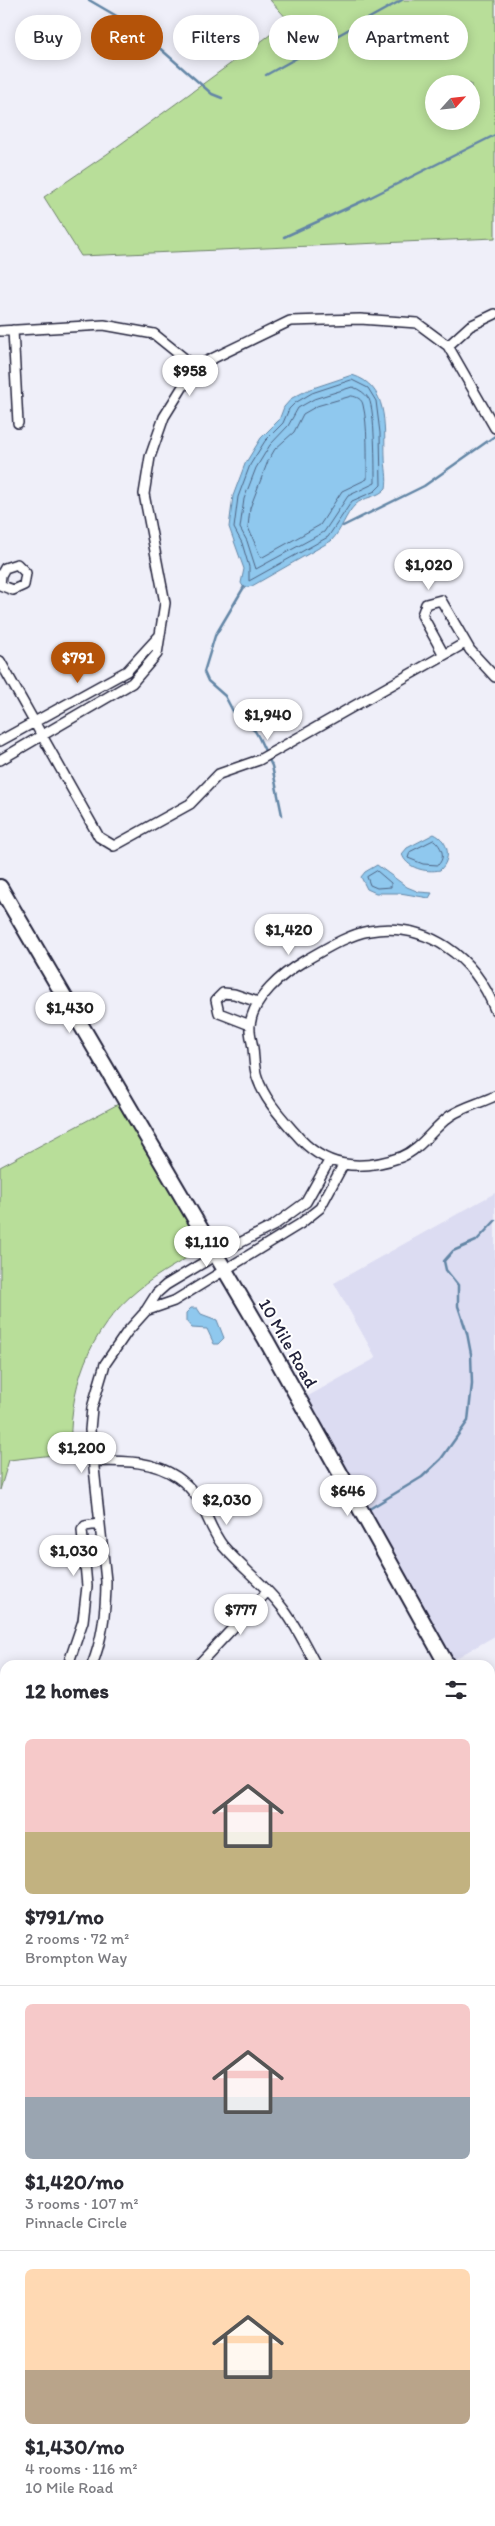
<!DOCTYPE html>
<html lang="en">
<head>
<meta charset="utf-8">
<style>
  body { margin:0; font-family:Itim,sans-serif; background:#f7f7f7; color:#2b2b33; height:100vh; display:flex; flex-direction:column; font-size:19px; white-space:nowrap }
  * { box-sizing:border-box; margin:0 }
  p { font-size:16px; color:#7c7c81 }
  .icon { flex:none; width:28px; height:28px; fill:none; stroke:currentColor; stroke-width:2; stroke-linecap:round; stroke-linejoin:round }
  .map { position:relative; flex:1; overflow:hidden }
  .sheet { position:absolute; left:0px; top:1660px; width:495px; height:866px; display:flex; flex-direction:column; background:#fff; border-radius:15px 15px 0 0; box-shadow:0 2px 12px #0003 }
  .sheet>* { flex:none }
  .banner { position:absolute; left:15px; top:15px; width:465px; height:45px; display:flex; gap:10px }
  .needle { width:32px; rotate:63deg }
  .fabs { position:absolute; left:425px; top:75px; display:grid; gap:10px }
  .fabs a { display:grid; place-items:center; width:55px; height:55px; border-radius:50%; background:#fff; box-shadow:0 2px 12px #0003; font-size:25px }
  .price { position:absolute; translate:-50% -42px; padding:0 11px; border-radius:18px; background:#fff; color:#222; font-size:16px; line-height:32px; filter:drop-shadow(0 1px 2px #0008) }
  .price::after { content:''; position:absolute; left:50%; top:30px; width:15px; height:11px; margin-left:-8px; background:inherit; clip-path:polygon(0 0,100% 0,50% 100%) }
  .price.active { background:#b45309; color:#fff }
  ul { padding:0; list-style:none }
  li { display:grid; align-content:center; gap:10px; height:265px; padding:0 25px }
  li+li { border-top:1px solid #e1e1e2 }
  li span { display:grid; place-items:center; height:155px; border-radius:8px; color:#555 }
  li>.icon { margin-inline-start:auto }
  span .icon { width:90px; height:90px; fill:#fffc; stroke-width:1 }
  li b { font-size:21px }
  h2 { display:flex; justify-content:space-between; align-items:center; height:60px; padding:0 25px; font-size:21px }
  .tag { padding:0 18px; border-radius:22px; background:#fff; box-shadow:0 2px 12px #0003; font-size:18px; line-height:45px }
  .tag.active { background:#b45309; color:#fff }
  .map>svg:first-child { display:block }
</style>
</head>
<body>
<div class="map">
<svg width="495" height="2526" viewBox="0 0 495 2526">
  <rect width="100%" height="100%" fill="#efeff9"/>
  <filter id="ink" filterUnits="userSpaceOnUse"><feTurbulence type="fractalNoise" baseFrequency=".02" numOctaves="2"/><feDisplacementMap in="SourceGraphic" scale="10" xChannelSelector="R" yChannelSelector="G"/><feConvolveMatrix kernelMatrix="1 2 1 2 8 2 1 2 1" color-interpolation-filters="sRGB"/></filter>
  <g filter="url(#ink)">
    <path fill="#dcdcf2" d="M495 1193V1636L449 1662 301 1400 376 1358 334 1283Z"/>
    <path fill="#b8de99" stroke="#6d806a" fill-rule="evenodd" d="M270 0H495V238L81 256 44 197 107 154 289 21ZM434 84H471V121H434Z
      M122 1102 205 1247C183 1261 158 1273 138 1290 88 1330 68 1390 71 1453L9 1460 0 1490V1167Z
      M495 1813V2320L490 2327V1816Z
      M5 2099V2499L0 2500V2102Z
      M176 2521H358L350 2526H173Z"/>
    <path fill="#8fc8ee" stroke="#6386a6" d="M352 375C389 386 384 425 385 457 385 467 388 478 386 488 378 498 364 496 355 505 345 515 342 530 331 541L252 586 244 588 241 583 244 569 229 527 233 496 245 464 261 438 279 420 284 407 292 398 310 389Z
      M434 834C449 841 452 859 440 870 426 873 406 868 402 854L407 848Z
      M377 865 407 887 419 892 432 893 429 898 400 893H376L367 889 361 877 365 872Z
      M191 1308H197L201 1314 217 1320 224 1338 218 1344H214L207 1329 192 1328 186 1321V1313Z
      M492 2030H495V2096L490 2098V2031Z
      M270 2521H318L309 2526H268Z"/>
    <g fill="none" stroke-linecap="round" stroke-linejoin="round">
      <path stroke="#4e6483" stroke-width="1" d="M352 380 368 388 376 401 380 433 381 485 375 491 352 501 328 537 249 581V567L242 543 234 528 238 497 250 465 265 441 283 423 289 409 295 403 312 393Z
        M353 387C360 390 365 393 369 399 375 411 375 467 375 483L348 496 324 532 256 569 247 541 240 528 244 499 256 468 270 445 288 426 298 408 314 399Z
        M352 396C357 397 362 399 363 405 368 425 367 458 367 479L342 491 320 525 261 558 248 527 250 508 268 461 275 449 294 432 303 414 317 406Z
        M434 840C442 847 446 857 438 865L423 864 408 858 410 852Z
        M377 871 391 883V887L377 888 370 885 367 877Z"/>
      <path stroke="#6386a6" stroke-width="2.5" d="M89 0 120 18 156 45 212 94 222 98
        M266 75 402 0
        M284 237 365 200 495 135
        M343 526 424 486 495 436
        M244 587 215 636 204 672 208 681 225 696 235 715 255 731 259 738 272 766 282 815
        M366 1511 422 1477 441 1459 468 1421 472 1384 471 1354 467 1333 458 1306V1285L446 1270 444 1261 453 1251 476 1241 495 1221"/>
      <g stroke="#22223b" stroke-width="12">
        <path id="minor" d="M13 330 18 423
          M0 331 104 325 154 334 195 367
          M448 346 470 326 495 314
          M17 564 26 573 24 585 13 590 0 585 1 575 5 568Z
          M444 655 465 643
          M0 661 99 837 114 846 190 804 219 774 259 760 444 655 422 615 426 604 441 600 470 650 495 677
          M0 741 127 671 160 635
          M0 760 132 683 157 654 165 603 144 494 150 457 164 417 195 367 290 321 360 319 417 323 448 346 495 428
          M495 1010C475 957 427 921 369 931 347 935 324 950 304 961 282 974 253 998 250 1025 249 1032 252 1041 253 1048 254 1057 254 1068 257 1077 264 1099 281 1117 295 1133 324 1168 359 1172 401 1157 421 1149 433 1128 450 1116 463 1107 481 1103 495 1096
          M250 1025 219 1013 216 1000 223 993 234 994 258 1002
          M145 1311 174 1301 300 1224 320 1208 343 1165
          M93 1461C122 1461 152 1460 177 1477 205 1496 205 1523 223 1546 241 1567 264 1584 281 1606 295 1623 305 1645 316 1665
          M68 1665 83 1621 87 1586 82 1530 85 1526 99 1524
          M92 1665C103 1638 106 1610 106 1581L90 1430 92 1408 105 1364 127 1332 145 1312 157 1293 166 1285 216 1255 273 1226 306 1202 329 1161
          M198 1665 267 1592
          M0 1737 5 1734
          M0 1761 5 1759
          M0 1935 5 1944
          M0 1998 5 1995
          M424 2521 427 2526
          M136 2526 141 2521"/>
      </g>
      <g stroke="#22223b" stroke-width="15">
        <path id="tertiary" d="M490 2450 495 2447
          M361 2526 369 2521"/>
      </g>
      <g stroke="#22223b" stroke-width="18">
        <path id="secondary" d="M0 887 266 1340 447 1665
          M490 1740 495 1748"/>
      </g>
      <use href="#minor" stroke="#fff" stroke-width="9"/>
      <use href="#tertiary" stroke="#fff" stroke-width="11"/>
      <use href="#secondary" stroke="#fff" stroke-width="14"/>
    </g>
  </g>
  <g text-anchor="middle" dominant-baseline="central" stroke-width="4" stroke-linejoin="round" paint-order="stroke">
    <g font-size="18" fill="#22223b" stroke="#fff">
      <text transform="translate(288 1343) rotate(60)">10 Mile Road</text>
    </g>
  </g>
</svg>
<div class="fabs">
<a><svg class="needle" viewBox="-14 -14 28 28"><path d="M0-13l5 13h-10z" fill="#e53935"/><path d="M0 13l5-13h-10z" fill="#7c7c81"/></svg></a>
</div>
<b class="price" style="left:190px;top:397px">$958</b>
<b class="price" style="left:429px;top:591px">$1,020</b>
<b class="price active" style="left:78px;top:684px">$791</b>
<b class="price" style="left:268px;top:741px">$1,940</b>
<b class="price" style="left:289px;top:956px">$1,420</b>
<b class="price" style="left:70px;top:1034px">$1,430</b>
<b class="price" style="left:207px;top:1268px">$1,110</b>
<b class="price" style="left:82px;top:1474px">$1,200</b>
<b class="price" style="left:348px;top:1517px">$646</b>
<b class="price" style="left:227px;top:1526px">$2,030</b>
<b class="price" style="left:74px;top:1577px">$1,030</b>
<b class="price" style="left:241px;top:1636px">$777</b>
<div class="banner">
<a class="tag">Buy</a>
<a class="tag active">Rent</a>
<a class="tag">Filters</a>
<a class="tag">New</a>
<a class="tag">Apartment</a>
</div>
<section class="sheet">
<h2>12 homes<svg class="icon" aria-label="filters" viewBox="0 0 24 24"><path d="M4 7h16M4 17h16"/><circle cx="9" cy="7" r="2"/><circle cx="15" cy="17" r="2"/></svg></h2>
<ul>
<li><span style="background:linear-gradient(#f6c9c9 60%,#c2b280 0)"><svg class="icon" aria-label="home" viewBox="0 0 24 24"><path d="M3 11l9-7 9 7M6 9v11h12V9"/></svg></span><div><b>$791/mo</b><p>2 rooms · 72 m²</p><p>Brompton Way</p></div></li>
<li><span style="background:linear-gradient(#f6c9c9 60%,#9aa5b1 0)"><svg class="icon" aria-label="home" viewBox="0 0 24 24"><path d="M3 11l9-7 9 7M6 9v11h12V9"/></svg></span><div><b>$1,420/mo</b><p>3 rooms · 107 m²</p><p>Pinnacle Circle</p></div></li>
<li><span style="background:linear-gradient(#ffd9b3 65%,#b9a48a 0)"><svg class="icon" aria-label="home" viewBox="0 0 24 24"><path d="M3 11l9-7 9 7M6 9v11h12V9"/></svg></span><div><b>$1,430/mo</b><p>4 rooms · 116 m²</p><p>10 Mile Road</p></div></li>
</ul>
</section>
</div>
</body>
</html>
